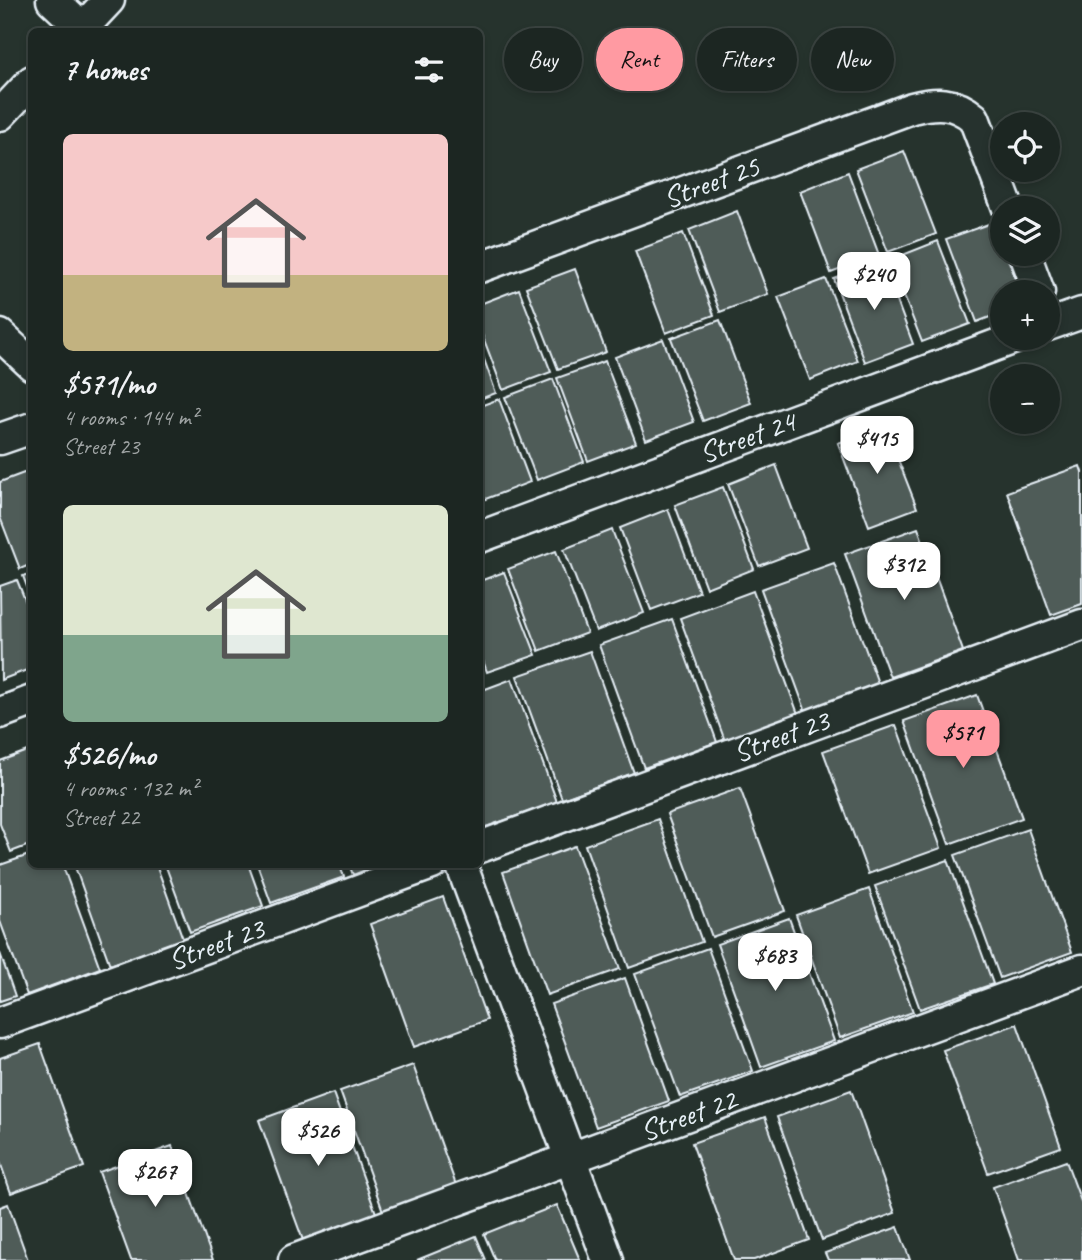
<!DOCTYPE html>
<html lang="en">
<head>
<meta charset="utf-8">
<style>
  body { margin:0; font-family:Caveat,sans-serif; background:#252e2a; color:#f1f3f6; height:100vh; display:flex; flex-direction:column; font-size:26px; white-space:nowrap }
  * { box-sizing:border-box; margin:0 }
  p { font-size:23px; color:#a0a5a5 }
  .icon { flex:none; width:38px; height:38px; fill:none; stroke:currentColor; stroke-width:2; stroke-linecap:round; stroke-linejoin:round }
  .map { position:relative; flex:1; overflow:hidden }
  .panel { position:absolute; left:28px; top:28px; width:455px; height:840px; display:flex; flex-direction:column; background:#1c2622; border-radius:10px; box-shadow:0 4px 10px #0003,0 0 0 2px #3a4340 }
  .panel>* { flex:none }
  .top-card { position:absolute; left:504px; top:28px; width:472px; height:63px; display:flex; gap:14px }
  .tools { position:absolute; left:990px; top:112px; display:grid; gap:14px }
  .tools a { display:grid; place-items:center; width:70px; height:70px; border-radius:50%; background:#1c2622; box-shadow:0 4px 10px #0003,0 0 0 2px #3a4340; font-size:35px }
  .price { position:absolute; translate:-50% -60px; padding:0 16px; border-radius:14px; background:#fff; color:#222; font-size:23px; line-height:46px; filter:drop-shadow(0 2px 4px #0008) }
  .price::after { content:''; position:absolute; left:50%; top:42px; width:21px; height:16px; margin-left:-10px; background:inherit; clip-path:polygon(0 0,100% 0,50% 100%) }
  .price.current { background:#ff9aa2; color:#111 }
  ul { padding:0; list-style:none }
  li { display:grid; align-content:center; gap:14px; height:371px; padding:0 35px }
  li span { display:grid; place-items:center; height:217px; border-radius:10px; color:#555 }
  li>.icon { margin-inline-start:auto }
  span .icon { width:126px; height:126px; fill:#fffc; stroke-width:1 }
  li b { font-size:30px }
  h2 { display:flex; justify-content:space-between; align-items:center; height:84px; padding:0 35px; font-size:30px }
  .pill { padding:0 24px; border-radius:32px; background:#1c2622; box-shadow:0 4px 10px #0003,0 0 0 2px #3a4340; font-size:24px; line-height:63px }
  .pill.current { background:#ff9aa2; color:#111 }
  .map>svg:first-child { display:block }
</style>
</head>
<body>
<div class="map">
<svg width="1082" height="1260" viewBox="0 0 1082 1260">
  <rect width="100%" height="100%" fill="#26332d"/>
  <filter id="ink" filterUnits="userSpaceOnUse"><feTurbulence type="fractalNoise" baseFrequency=".0143" numOctaves="2"/><feDisplacementMap in="SourceGraphic" scale="14" xChannelSelector="R" yChannelSelector="G"/><feConvolveMatrix kernelMatrix="1 2 1 2 8 2 1 2 1" color-interpolation-filters="sRGB"/></filter>
  <g filter="url(#ink)">
    <path fill="#505c59" stroke="#e8f1f8" stroke-width="2" d="M904 151 936 234 888 252 856 169Z
      M848 172 879 255 831 273 800 191Z
      M737 211 768 294 720 312 689 230Z
      M994 222 1003 245V254H1006L1021 292H1003V312L977 322 946 239Z
      M683 233 714 315 666 333 635 251Z
      M938 241 970 324 922 342 890 260Z
      M882 261 913 344 865 362 834 279Z
      M575 269 606 352 558 369 526 287Z
      M826 279 858 361 810 380 778 297Z
      M519 289 551 372 503 390 480 329V304Z
      M720 320 751 403 703 421 671 338Z
      M663 339 694 422 646 440 615 357Z
      M480 348 496 393 480 399Z
      M605 361 636 443 588 461 557 378Z
      M553 379 584 462 537 480 505 397Z
      M499 399 530 482 483 500 480 492V406Z
      M885 426 917 508 869 526 838 443Z
      M776 465 807 548 759 566 728 484Z
      M1080 466 1082 472V604L1051 615 1007 492Z
      M32 470V564L20 569 0 517V482Z
      M723 487 754 569 706 588 675 505Z
      M668 509 699 592 651 610 620 528Z
      M918 528 963 651 890 677 845 554Z
      M612 530 644 613 596 631 564 549Z
      M556 551 587 633 539 651 508 569Z
      M834 563 879 686 806 712 761 589Z
      M504 572 536 655 487 672 480 652V581Z
      M32 573V600L23 576Z
      M17 580 32 617V668L1 680 0 586Z
      M753 591 798 714 725 741 680 618Z
      M672 619 717 742 644 768 599 645Z
      M590 651 634 773 562 799 517 676Z
      M512 679 557 802 483 828 480 817V691Z
      M977 695 1022 818 949 844 904 721Z
      M896 725 941 848 868 874 823 751Z
      M27 751 32 762V844L11 852 0 824V761Z
      M740 788 785 911 712 937 667 814Z
      M658 819 702 942 629 968 585 845Z
      M1028 829 1072 952 1000 978 955 855Z
      M575 846 620 969 547 995 503 872Z
      M32 854V864H62L100 968 27 995 0 921V865Z
      M948 860 993 984 920 1009 875 886Z
      M74 864H156L183 939 110 965Z
      M165 864H248L263 906 190 932Z
      M257 864H339L344 877 271 903Z
      M349 864H381L353 875Z
      M869 889 913 1012 840 1038 796 915Z
      M443 897 487 1020 414 1047 370 924Z
      M789 918 834 1041 761 1067 717 944Z
      M708 948 753 1071 680 1097 635 974Z
      M0 953 15 996 0 1001Z
      M625 978 669 1101 596 1127 551 1004Z
      M1017 1024 1061 1147 988 1173 943 1050Z
      M40 1044 84 1167 11 1193 0 1162V1058Z
      M413 1065 457 1188 384 1214 340 1091Z
      M851 1090 895 1213 822 1240 777 1117Z
      M333 1093 377 1216 304 1243 259 1120Z
      M765 1117 809 1240 754 1260H734L692 1143Z
      M172 1146 213 1260H131L99 1172Z
      M1066 1161 1082 1204V1260H1019L993 1187Z
      M8 1204 28 1260H0V1207Z
      M557 1205 580 1260H495L484 1234Z
      M898 1227 910 1260H828L825 1253Z
      M476 1236 486 1260H417Z"/>
    <g fill="none" stroke-linecap="round" stroke-linejoin="round">
      <g stroke="#e8f1f8" stroke-width="35">
        <path id="minor" d="M52 0 82 28
          M79 32 109 0
          M0 115 32 81
          M1025 254 1039 292
          M480 267 912 108C936 102 954 101 974 118L1008 208
          M1048 325 1082 313
          M0 335 32 365
          M0 439 32 428
          M480 537 1015 338
          M0 713 32 701
          M480 847 1082 625
          M461 864 608 1260
          M0 1023 432 864
          M294 1260 1082 970"/>
      </g>
      <use href="#minor" stroke="#26332d" stroke-width="30"/>
    </g>
  </g>
  <g text-anchor="middle" dominant-baseline="central" stroke-width="5" stroke-linejoin="round" paint-order="stroke">
    <g font-size="30" fill="#e8f1f8" stroke="#26332d">
      <text transform="translate(711 182) rotate(-20)">Street 25</text>
      <text transform="translate(747 437) rotate(-20)">Street 24</text>
      <text transform="translate(781 736) rotate(-20)">Street 23</text>
      <text transform="translate(216 944) rotate(-20)">Street 23</text>
      <text transform="translate(688 1115) rotate(-20)">Street 22</text>
    </g>
  </g>
</svg>
<div class="tools">
<a><svg class="icon" aria-label="locate" viewBox="0 0 24 24"><circle cx="12" cy="12" r="6"/><path d="M12 2v4M12 18v4M2 12h4M18 12h4"/></svg></a>
<a><svg class="icon" aria-label="layers" viewBox="0 0 24 24"><path d="M12 4l9 5-9 5-9-5zM3 14l9 5 9-5"/></svg></a>
<a>+</a>
<a>−</a>
</div>
<b class="price" style="left:874px;top:312px">$240</b>
<b class="price" style="left:877px;top:476px">$415</b>
<b class="price" style="left:904px;top:602px">$312</b>
<b class="price current" style="left:963px;top:770px">$571</b>
<b class="price" style="left:775px;top:993px">$683</b>
<b class="price" style="left:318px;top:1168px">$526</b>
<b class="price" style="left:155px;top:1209px">$267</b>
<div class="top-card">
<a class="pill">Buy</a>
<a class="pill current">Rent</a>
<a class="pill">Filters</a>
<a class="pill">New</a>
</div>
<section class="panel">
<h2>7 homes<svg class="icon" aria-label="filters" viewBox="0 0 24 24"><path d="M4 7h16M4 17h16"/><circle cx="9" cy="7" r="2"/><circle cx="15" cy="17" r="2"/></svg></h2>
<ul>
<li><span style="background:linear-gradient(#f6c9c9 65%,#c2b280 0)"><svg class="icon" aria-label="home" viewBox="0 0 24 24"><path d="M3 11l9-7 9 7M6 9v11h12V9"/></svg></span><div><b>$571/mo</b><p>4 rooms · 144 m²</p><p>Street 23</p></div></li>
<li><span style="background:linear-gradient(#dfe7d0 60%,#7fa58c 0)"><svg class="icon" aria-label="home" viewBox="0 0 24 24"><path d="M3 11l9-7 9 7M6 9v11h12V9"/></svg></span><div><b>$526/mo</b><p>4 rooms · 132 m²</p><p>Street 22</p></div></li>
</ul>
</section>
</div>
</body>
</html>
